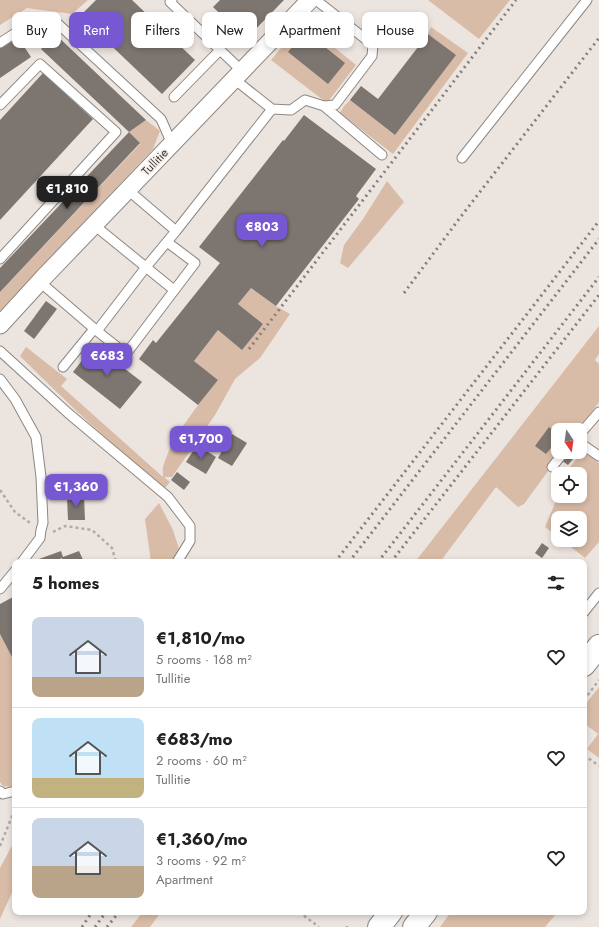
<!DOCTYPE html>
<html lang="en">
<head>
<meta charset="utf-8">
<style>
  body { margin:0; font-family:Jost,sans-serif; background:#f2f2f2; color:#202124; height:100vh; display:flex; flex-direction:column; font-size:15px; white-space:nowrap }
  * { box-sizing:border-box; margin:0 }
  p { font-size:13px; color:#757577 }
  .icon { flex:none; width:22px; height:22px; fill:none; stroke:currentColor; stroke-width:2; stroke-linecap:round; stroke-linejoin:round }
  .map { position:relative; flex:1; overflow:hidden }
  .sheet { position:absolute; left:12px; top:559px; width:575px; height:356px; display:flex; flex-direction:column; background:#fff; border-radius:8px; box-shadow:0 2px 6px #0003 }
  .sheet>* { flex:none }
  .hud { position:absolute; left:12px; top:12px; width:575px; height:36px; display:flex; gap:8px }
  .needle { width:26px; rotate:167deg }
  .controls { position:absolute; left:551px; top:423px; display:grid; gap:8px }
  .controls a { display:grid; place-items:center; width:36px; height:36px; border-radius:8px; background:#fff; box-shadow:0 2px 6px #0003; font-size:20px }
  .price { position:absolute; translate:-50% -34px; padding:0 9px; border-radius:8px; background:#7758d2; color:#fff; font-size:13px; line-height:26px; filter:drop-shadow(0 1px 2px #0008) }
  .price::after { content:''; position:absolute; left:50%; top:24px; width:12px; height:9px; margin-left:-6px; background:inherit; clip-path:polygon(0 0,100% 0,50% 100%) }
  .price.active { background:#222; color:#fff }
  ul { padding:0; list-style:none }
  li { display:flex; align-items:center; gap:12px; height:100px; padding:0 20px }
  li+li { border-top:1px solid #e0e0e0 }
  li span { display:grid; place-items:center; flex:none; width:112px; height:80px; border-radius:8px; color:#555 }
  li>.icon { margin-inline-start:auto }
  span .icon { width:48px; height:48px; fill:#fffc; stroke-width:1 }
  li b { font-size:17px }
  h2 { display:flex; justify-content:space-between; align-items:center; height:48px; padding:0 20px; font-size:17px }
  .pill { padding:0 14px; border-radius:8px; background:#fff; box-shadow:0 2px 6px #0003; font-size:14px; line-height:36px }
  .pill.active { background:#7758d2; color:#fff }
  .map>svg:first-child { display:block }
</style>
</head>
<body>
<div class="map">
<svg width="599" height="927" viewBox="0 0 599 927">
  <rect width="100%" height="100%" fill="#ece4df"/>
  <path fill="#d9bca7" d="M0 0H88L72 14 27 8 0 25Z
    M428 0H510L479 39Z
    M303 22 356 65 327 103 271 60Z
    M431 27 468 53 393 154 340 113 344 106 350 100 395 135 455 55 428 34Z
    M146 120 160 131 153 149 0 311V292L140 144 129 132Z
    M387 181 404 202 348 268 340 263 344 245 363 219Z
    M251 288 276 306 290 314 260 358 235 379 215 415 172 477H164L170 482 165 488C114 447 66 402 20 356L26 347 67 379 61 386 163 477C163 473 162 468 164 464 173 435 199 404 218 380L194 361 218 330 242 349 263 324 238 304Z
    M599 326V354L595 360 599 364V402L579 430H558V452H562L524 504 518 507 496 487 440 562H415Z
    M584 450 599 463V542L585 558 562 540H580V518H558V537L545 527 558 496H580V474H567L570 467Z
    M159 503 173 530 181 555 177 562H151L145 519Z
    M0 634 15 663V786L14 787 3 786 0 782Z
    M599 687V758L587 749 598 734 584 723V706Z
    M15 840V886L0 919V868Z
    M143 912H161L150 927H131Z
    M451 912H554L556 914 545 927H440Z"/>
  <path fill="#7c7570" d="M96 0H132L195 60 162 94 80 16Z
    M220 0H284L246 39 213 7Z
    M305 31 345 63 328 84 288 52Z
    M55 34 146 120 129 132 41 49Z
    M428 34 456 55 395 135 350 100 361 86 378 99Z
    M17 36 31 57 0 78V48Z
    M43 73 93 119 0 220V120Z
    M304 115 376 169 356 196 359 199 276 306 251 288 238 304 263 324 242 350 218 330 194 361 218 380 198 405 139 359 153 340 156 343 220 263 199 247 283 140 284 141Z
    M129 132 140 143 0 292V268Z
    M46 301 57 309 34 339 24 331Z
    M94 345 142 382 120 409 73 372Z
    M549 427 558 434V439L546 454 535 446Z
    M232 434 247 443 232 466 218 458Z
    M197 445 216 457 206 474 186 462Z
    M568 452H574L577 454 568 465 561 460Z
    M177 472 190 482 184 490 171 480Z
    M64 476 69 492 51 498 46 481Z
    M84 496 85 520H68L67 497Z
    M542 543 549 548 542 558 535 553Z
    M61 551 63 557 79 551 84 562H63L62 558 53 562H40L39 559Z
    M15 596V663L0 634V604Z"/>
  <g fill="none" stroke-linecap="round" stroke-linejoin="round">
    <g stroke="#8e8782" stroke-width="11">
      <path id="service" d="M172 0 170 2 242 71
        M0 43 26 26 56 22 161 119 172 144
        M234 79 272 109 291 110 305 100 324 106 335 105 372 56 373 45 316 0
        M174 97 220 50
        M0 105 40 64 116 132 0 259
        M324 106 382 155
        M462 158 587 0
        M94 225 174 290
        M176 231 272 109
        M40 282 97 331 146 267 176 231 128 190
        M97 331 126 354 195 263 167 242
        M0 351 68 413 168 497 190 526V541L177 562
        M63 367 94 329
        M0 379 15 399 36 437 41 477 43 523 41 530 40 538 22 562
        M580 434 599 412
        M580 443 599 456
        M552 467 564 452
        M0 589 15 571
        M584 612 599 593
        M0 791 3 794 15 791"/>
    </g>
    <g stroke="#8e8782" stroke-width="19">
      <path id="minor" d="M0 325 44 277 310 0"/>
    </g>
    <g stroke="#8e8782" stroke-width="24">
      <path id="secondary" d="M584 665 599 646
        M379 927 391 912
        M414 927 426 912"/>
    </g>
    <path stroke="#b1aba7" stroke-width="2.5" stroke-dasharray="3 3" stroke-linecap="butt" d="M0 490 15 512 30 523
      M53 532 65 526 92 530 112 548 116 562
      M584 700 599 680
      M584 755 599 766
      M0 846 15 809
      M299 912 319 927
      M347 926V927"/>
    <use href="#service" stroke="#fff" stroke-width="9"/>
    <use href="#minor" stroke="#fff" stroke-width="17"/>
    <use href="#secondary" stroke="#fff" stroke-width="22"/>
    <path stroke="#847f7c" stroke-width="3" stroke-dasharray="2 4" stroke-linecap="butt" d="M404 293 459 219 599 38
      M249 349 516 0
      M335 562 599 221
      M349 562 599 239
      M378 562 599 277
      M391 562 599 295
      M82 927 92 912
      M95 927 106 912
      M107 927 119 912"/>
  </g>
  <g text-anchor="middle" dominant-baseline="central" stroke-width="4" stroke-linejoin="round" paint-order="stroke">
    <g font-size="12" fill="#393634" stroke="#f9f1ec">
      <text transform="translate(155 162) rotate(-46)">Tullitie</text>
    </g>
  </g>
</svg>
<div class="controls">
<a><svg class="needle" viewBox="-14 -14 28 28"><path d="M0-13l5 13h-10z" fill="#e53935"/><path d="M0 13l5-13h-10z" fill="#757577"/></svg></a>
<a><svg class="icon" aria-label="locate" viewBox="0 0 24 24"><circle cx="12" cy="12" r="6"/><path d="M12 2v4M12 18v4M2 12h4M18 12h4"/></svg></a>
<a><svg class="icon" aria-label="layers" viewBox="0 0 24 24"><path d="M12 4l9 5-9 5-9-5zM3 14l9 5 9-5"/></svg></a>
</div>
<b class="price active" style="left:67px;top:210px">€1,810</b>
<b class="price" style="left:262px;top:248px">€803</b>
<b class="price" style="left:107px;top:377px">€683</b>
<b class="price" style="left:201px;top:460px">€1,700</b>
<b class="price" style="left:76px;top:508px">€1,360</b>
<div class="hud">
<a class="pill">Buy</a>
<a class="pill active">Rent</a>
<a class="pill">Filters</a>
<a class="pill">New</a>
<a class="pill">Apartment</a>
<a class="pill">House</a>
</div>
<section class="sheet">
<h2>5 homes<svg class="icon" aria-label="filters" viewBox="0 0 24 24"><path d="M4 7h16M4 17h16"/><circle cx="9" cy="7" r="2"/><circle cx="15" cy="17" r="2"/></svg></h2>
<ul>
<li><span style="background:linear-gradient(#c9d6e8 75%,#b9a48a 0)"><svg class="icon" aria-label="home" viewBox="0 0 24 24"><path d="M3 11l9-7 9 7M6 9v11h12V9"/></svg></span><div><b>€1,810/mo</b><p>5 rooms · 168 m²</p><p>Tullitie</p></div><svg class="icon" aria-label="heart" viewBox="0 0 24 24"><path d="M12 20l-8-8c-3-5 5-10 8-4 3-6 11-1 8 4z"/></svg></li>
<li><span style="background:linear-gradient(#bfe0f5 75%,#c2b280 0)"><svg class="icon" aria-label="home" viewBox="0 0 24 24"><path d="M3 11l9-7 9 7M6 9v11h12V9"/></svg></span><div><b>€683/mo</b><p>2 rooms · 60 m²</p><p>Tullitie</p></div><svg class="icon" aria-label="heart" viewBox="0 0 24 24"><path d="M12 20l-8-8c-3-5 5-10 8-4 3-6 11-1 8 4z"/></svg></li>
<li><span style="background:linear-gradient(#c9d6e8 60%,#b9a48a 0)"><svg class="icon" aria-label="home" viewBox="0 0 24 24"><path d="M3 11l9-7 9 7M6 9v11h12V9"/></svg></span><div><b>€1,360/mo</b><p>3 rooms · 92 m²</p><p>Apartment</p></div><svg class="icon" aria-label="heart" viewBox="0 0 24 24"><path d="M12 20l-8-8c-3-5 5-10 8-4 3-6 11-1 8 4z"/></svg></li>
</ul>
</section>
</div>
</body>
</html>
